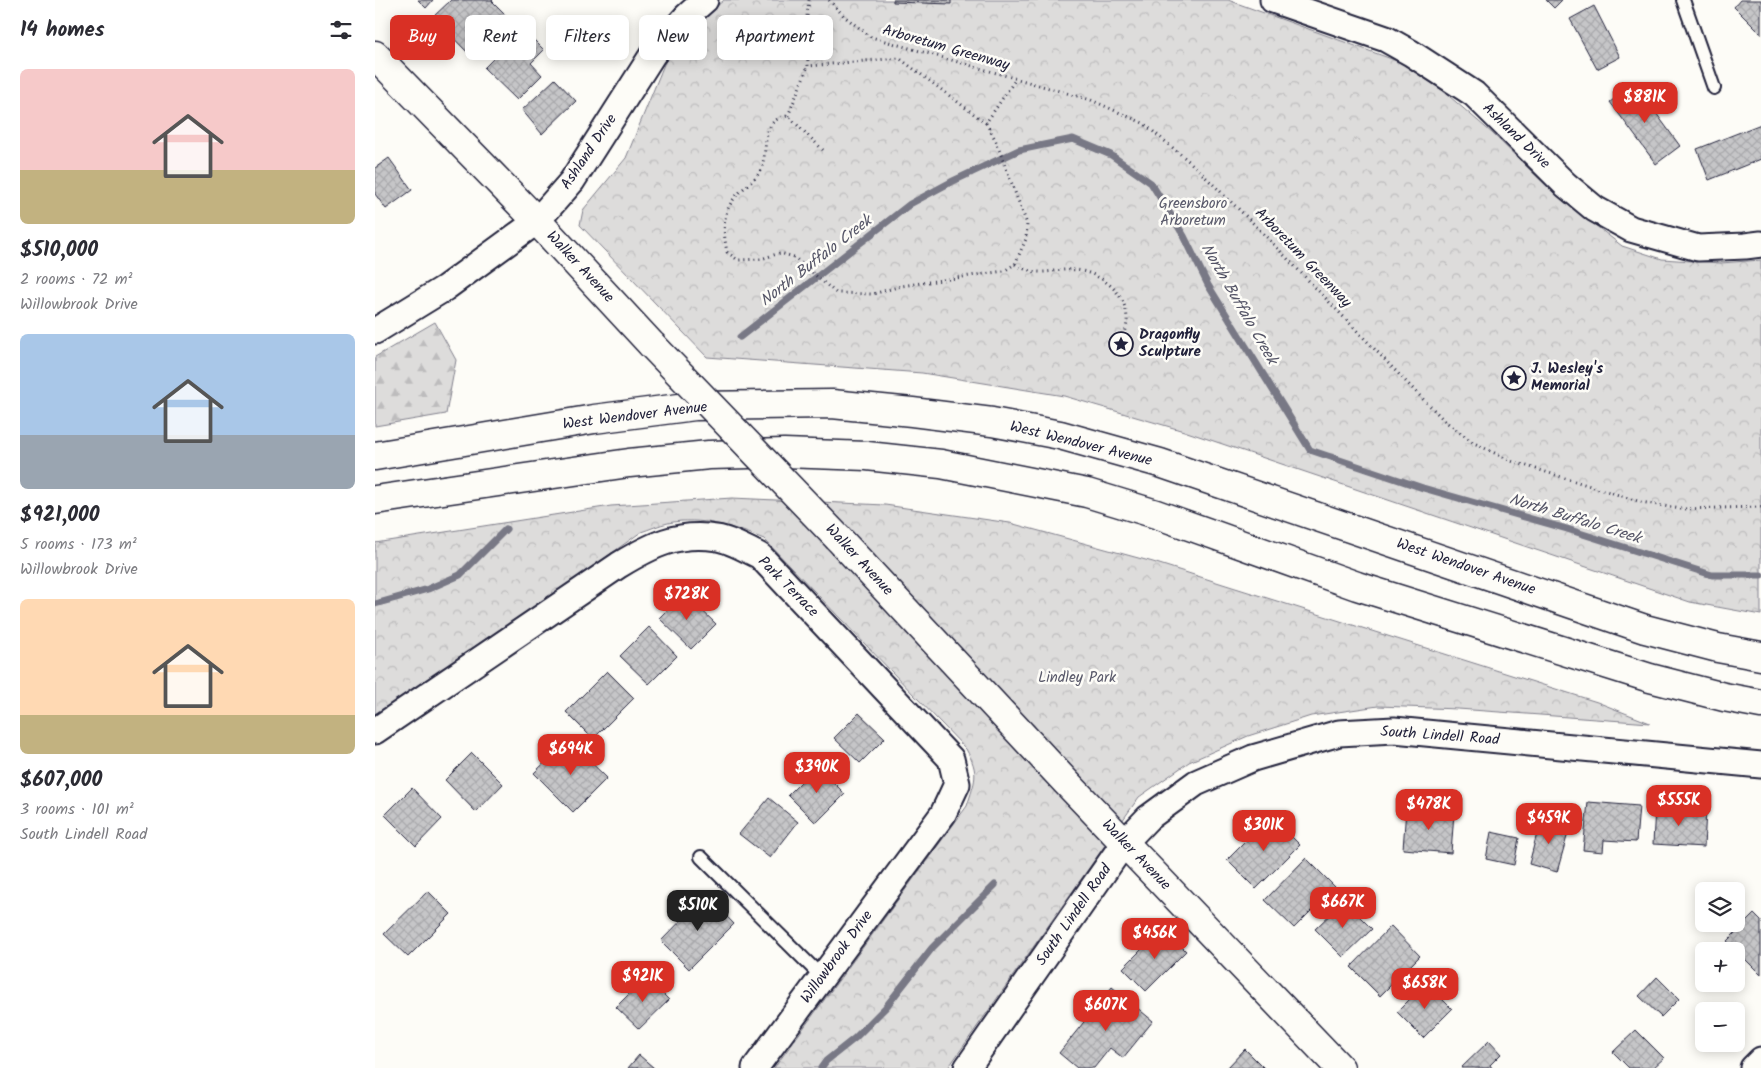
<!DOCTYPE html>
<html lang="en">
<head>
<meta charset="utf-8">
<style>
  body { margin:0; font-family:Kalam,sans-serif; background:#f2f2f3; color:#2b2b33; height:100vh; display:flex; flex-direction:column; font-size:19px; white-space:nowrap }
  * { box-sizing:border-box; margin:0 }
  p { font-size:16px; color:#7c7c81 }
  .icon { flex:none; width:28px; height:28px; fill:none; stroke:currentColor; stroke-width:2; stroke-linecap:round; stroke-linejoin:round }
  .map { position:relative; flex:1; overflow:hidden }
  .details { display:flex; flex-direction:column; background:#fff; width:375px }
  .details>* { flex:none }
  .top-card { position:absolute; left:15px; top:15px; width:475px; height:45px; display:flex; gap:10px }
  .buttons { position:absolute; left:1320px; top:882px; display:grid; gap:10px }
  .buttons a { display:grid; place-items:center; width:50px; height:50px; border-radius:8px; background:#fff; box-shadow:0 2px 12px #0003; font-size:25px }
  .price { position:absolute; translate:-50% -42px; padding:0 11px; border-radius:10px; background:#d93025; color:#fff; font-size:16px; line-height:32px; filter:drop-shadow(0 1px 2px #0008) }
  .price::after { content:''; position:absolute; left:50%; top:30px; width:15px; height:11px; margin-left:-8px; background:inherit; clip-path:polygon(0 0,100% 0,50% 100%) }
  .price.current { background:#222; color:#fff }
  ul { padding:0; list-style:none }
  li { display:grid; align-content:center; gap:10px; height:265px; padding:0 20px }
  li span { display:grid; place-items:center; height:155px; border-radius:8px; color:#555 }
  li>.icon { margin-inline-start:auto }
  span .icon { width:90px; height:90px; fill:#fffc; stroke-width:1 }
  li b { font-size:21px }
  h2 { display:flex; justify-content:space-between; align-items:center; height:60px; padding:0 20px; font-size:21px }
  .pill { padding:0 18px; border-radius:8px; background:#fff; box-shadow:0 2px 12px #0003; font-size:18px; line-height:45px }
  .pill.current { background:#d93025; color:#fff }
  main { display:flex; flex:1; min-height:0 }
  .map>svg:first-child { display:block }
</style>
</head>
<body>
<main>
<section class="details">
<h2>14 homes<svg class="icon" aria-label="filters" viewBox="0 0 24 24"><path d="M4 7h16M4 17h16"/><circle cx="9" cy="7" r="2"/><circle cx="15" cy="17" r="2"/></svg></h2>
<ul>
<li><span style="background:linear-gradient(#f6c9c9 65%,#c2b280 0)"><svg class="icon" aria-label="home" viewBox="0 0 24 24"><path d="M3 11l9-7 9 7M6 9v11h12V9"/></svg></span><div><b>$510,000</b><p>2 rooms · 72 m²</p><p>Willowbrook Drive</p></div></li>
<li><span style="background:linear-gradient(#a9c7e8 65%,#9aa5b1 0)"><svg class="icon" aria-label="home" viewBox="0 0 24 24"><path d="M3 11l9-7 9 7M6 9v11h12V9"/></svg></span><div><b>$921,000</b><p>5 rooms · 173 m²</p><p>Willowbrook Drive</p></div></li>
<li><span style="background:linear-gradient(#ffd9b3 75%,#c2b280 0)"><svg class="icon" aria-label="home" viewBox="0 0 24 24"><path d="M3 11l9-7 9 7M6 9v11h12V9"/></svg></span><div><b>$607,000</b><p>3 rooms · 101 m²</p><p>South Lindell Road</p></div></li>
</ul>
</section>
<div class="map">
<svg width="1386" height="1068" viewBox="0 0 1386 1068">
  <defs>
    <pattern id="forest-firs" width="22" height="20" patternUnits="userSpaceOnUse" patternTransform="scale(1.25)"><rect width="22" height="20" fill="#dddcdb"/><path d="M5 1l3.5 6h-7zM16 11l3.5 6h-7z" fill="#bdbcbd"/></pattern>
    <pattern id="park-crowns" width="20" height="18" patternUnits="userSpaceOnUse" patternTransform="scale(1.25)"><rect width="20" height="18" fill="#dddcdb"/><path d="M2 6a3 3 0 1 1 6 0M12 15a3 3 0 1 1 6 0" fill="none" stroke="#bdbcbd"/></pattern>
    <pattern id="building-cross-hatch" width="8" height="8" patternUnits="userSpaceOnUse" patternTransform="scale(1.25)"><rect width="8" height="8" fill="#c6c6c8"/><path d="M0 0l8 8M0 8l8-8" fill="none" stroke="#aaaaad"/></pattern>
  </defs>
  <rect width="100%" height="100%" fill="#fdfcf7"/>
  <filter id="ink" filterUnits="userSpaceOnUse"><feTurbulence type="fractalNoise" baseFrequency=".02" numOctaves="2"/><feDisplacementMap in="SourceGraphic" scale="10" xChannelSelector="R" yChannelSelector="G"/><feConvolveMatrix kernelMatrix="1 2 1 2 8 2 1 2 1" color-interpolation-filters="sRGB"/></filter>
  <g filter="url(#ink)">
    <path fill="url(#forest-firs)" stroke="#807f8b" d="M60 322 81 360 71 414 0 426V357Z"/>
    <path fill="url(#park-crowns)" stroke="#807f8b" d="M349 0H853L1025 62 1067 90 1117 133 1179 193 1247 246 1287 259 1346 263 1386 260V615L1315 602 809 431 689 396 547 373 332 357 205 225 208 210 251 158 290 62 321 24Z
      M357 498 510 505 635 523 778 562 1222 702 1275 723 1083 709 1003 706 936 716 873 736 814 762 764 797 573 1068H399L592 806C600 780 605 774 591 749L389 539C359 527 325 516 293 523 284 525 275 529 266 532L53 685 0 719V543L236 506Z"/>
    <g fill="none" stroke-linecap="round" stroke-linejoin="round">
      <path stroke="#787885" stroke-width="7" d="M365 337 535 204 576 182 644 150 698 139 736 155 776 183 809 236 833 285 935 450 1048 488 1192 529 1337 575H1386
        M0 604 53 589 85 575 131 529
        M446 1068 451 1061 480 1038 510 1008 557 948 620 885"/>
    </g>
    <path fill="url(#building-cross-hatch)" stroke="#22223b" d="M43 0H58L51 8Z
      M76 0H118L117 1 134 18 95 55 58 17Z
      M518 0H576V4L518 2Z
      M1171 0H1187L1179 8Z
      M1365 0H1386V34L1359 7Z
      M1219 6 1245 57 1222 69 1195 19Z
      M148 29 169 50 156 63 167 75 142 100 109 68Z
      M180 79 201 101 167 134 147 110Z
      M1260 84 1305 146 1281 164 1235 102Z
      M1386 124V159L1334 180 1322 149Z
      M14 158 37 190 11 209 0 194V168Z
      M309 593 341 624 316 649 284 618Z
      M274 627 302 656 274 684 245 656Z
      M232 671 259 698 218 739 191 712Z
      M484 713 510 738 485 763 459 738Z
      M193 740 232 778 198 812 159 773Z
      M97 753 128 784 101 812 70 780Z
      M442 766 470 794 441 823 413 795Z
      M37 788 67 819 41 846 10 815Z
      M394 798 423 822 395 858 364 834Z
      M1213 802 1264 806 1261 842 1229 840 1228 852 1208 850Z
      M1280 807 1331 810 1329 847 1278 844Z
      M1031 809 1079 813 1076 853 1028 849Z
      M896 816 925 845 881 889 852 860Z
      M1166 818 1195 826 1182 872 1154 864Z
      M1116 832 1144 838 1139 865 1111 859Z
      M931 858 960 887 919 928 890 900Z
      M53 891 76 914 33 957 9 934Z
      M331 895 359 924 314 969 286 941Z
      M969 901 997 929 968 957 940 929Z
      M1379 914 1386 921V975L1352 941Z
      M1016 926 1045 956 1005 996 976 967Z
      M788 928 811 951 771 991 748 968Z
      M271 977 294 1000 264 1029 241 1007Z
      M1282 977 1304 999 1286 1017 1264 996Z
      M1051 983 1077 1009 1048 1038 1022 1012Z
      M737 987 778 1021 748 1058 735 1048 719 1068H702L684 1053Z
      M1261 1030 1289 1058 1278 1068H1254L1238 1052Z
      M1114 1041 1126 1054 1115 1065 1117 1068H1086Z
      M870 1049 889 1068H852Z
      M264 1055 279 1068H253Z"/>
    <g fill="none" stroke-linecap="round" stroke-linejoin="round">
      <g stroke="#22223b" stroke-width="16">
        <path id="lane" d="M1308 0 1339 88
          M326 857 447 977"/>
      </g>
      <g stroke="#22223b" stroke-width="29">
        <path id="street" d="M898 0 1011 39 1036 53 1099 94 1191 185 1220 209 1256 229 1323 248 1370 246 1386 244
          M0 331 70 288 162 221 197 181 278 54 312 16 330 0
          M0 731 244 565C277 545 302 532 342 538 356 540 372 550 385 556L576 759 582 784 568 814 380 1068
          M592 1068 749 843 773 818 821 783 878 758 964 733 1019 730 1386 765
          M1378 1068 1386 1060"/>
      </g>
      <g stroke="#22223b" stroke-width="31">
        <path id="secondary" d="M0 55 162 221 277 345
          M463 538 691 782 965 1068"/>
      </g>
      <g stroke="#22223b" stroke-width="31">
        <path id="highway" d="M0 456 219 419 320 406 457 404 537 412 617 422 685 435 785 463 1270 629 1343 648 1386 656
          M0 500 254 463 334 455 409 453 492 456 566 464 712 493 781 514 982 586 1275 678 1349 697 1386 704"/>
      </g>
      <path stroke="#22223b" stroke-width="3" stroke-dasharray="1 4" stroke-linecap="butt" d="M434 0 432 16 433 66 524 58 611 123 640 80
        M454 0 470 17 496 37 716 100 768 123 816 163 880 225 1039 390 1070 421 1099 443 1136 461 1266 502 1306 509 1386 507
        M413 116 433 66
        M448 150 413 116C384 119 394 150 386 169 382 178 375 183 368 189 347 208 347 226 352 252L363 260 386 259 405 253 419 257 461 293 498 294 526 286 629 271 640 264 651 239 652 224 620 139 611 123
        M640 264C664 279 677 268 701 270 726 273 752 293 752 320 752 326 750 333 749 340"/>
      <use href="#lane" stroke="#fdfcf7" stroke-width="12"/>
      <use href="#street" stroke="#fdfcf7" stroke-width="25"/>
      <use href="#secondary" stroke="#fdfcf7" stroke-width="28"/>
      <use href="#highway" stroke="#fdfcf7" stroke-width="28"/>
      <g stroke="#22223b" stroke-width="31" stroke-linecap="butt">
        <path id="secondary-bridge" d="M277 345 463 538"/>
      </g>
      <use href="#secondary-bridge" stroke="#fdfcf7" stroke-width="28"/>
    </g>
  </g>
  <defs>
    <g id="sight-ring" transform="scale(1.25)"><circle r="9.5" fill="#fdfcf7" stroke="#22223b" stroke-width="1.5"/><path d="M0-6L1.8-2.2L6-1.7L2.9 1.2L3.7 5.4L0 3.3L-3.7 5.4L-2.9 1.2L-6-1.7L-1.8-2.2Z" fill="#22223b"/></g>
  </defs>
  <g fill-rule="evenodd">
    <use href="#sight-ring" x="746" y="344"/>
    <use href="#sight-ring" x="1139" y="378"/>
  </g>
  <g text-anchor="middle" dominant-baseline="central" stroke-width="5" stroke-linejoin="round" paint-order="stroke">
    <g font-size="15" fill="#22223b" stroke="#fdfcf7">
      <text transform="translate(571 48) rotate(16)">Arboretum Greenway</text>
      <text transform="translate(1141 136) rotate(44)">Ashland Drive</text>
      <text transform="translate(214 152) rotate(-56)">Ashland Drive</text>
      <text transform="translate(928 258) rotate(46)">Arboretum Greenway</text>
      <text transform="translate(205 267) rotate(47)">Walker Avenue</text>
      <text transform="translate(260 416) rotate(-7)">West Wendover Avenue</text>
      <text transform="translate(706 444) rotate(14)">West Wendover Avenue</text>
      <text transform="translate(484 560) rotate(47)">Walker Avenue</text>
      <text transform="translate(1091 567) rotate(19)">West Wendover Avenue</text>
      <text transform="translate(413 587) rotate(45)">Park Terrace</text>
      <text transform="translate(1065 736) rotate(4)">South Lindell Road</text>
      <text transform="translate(761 855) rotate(46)">Walker Avenue</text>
      <text transform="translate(699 915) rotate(-55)">South Lindell Road</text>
      <text transform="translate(462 957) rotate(-54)">Willowbrook Drive</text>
    </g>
    <g font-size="15" fill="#5a5a6b" stroke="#fdfcf7">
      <text x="818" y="204">Greensboro<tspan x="818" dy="17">Arboretum</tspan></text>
      <text x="702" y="678">Lindley Park</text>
    </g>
    <g font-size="15" font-weight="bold" fill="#22223b" stroke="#fdfcf7" text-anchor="start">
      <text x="764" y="335">Dragonfly<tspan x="764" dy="17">Sculpture</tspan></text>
      <text x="1156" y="369">J. Wesley's<tspan x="1156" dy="17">Memorial</tspan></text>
    </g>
    <g font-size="16" font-style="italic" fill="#545466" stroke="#fdfcf7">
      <text transform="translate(441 261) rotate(-38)">North Buffalo Creek</text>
      <text transform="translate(864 304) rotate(60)">North Buffalo Creek</text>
      <text transform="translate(1200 519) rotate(17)">North Buffalo Creek</text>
    </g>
  </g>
</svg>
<div class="buttons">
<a><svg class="icon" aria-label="layers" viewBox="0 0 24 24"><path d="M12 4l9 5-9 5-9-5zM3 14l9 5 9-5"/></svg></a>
<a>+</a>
<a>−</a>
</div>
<b class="price" style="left:1270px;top:124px">$881K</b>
<b class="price" style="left:312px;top:621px">$728K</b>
<b class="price" style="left:196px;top:776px">$694K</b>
<b class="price" style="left:442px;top:794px">$390K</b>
<b class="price" style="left:1304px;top:827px">$555K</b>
<b class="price" style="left:1054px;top:831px">$478K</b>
<b class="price" style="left:1174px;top:845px">$459K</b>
<b class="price" style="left:889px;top:852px">$301K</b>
<b class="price" style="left:968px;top:929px">$667K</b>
<b class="price current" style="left:323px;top:932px">$510K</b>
<b class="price" style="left:780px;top:960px">$456K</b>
<b class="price" style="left:268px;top:1003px">$921K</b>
<b class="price" style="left:1050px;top:1010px">$658K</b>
<b class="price" style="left:731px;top:1032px">$607K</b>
<div class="top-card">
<a class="pill current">Buy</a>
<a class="pill">Rent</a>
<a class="pill">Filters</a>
<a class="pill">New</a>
<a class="pill">Apartment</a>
</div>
</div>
</main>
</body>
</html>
